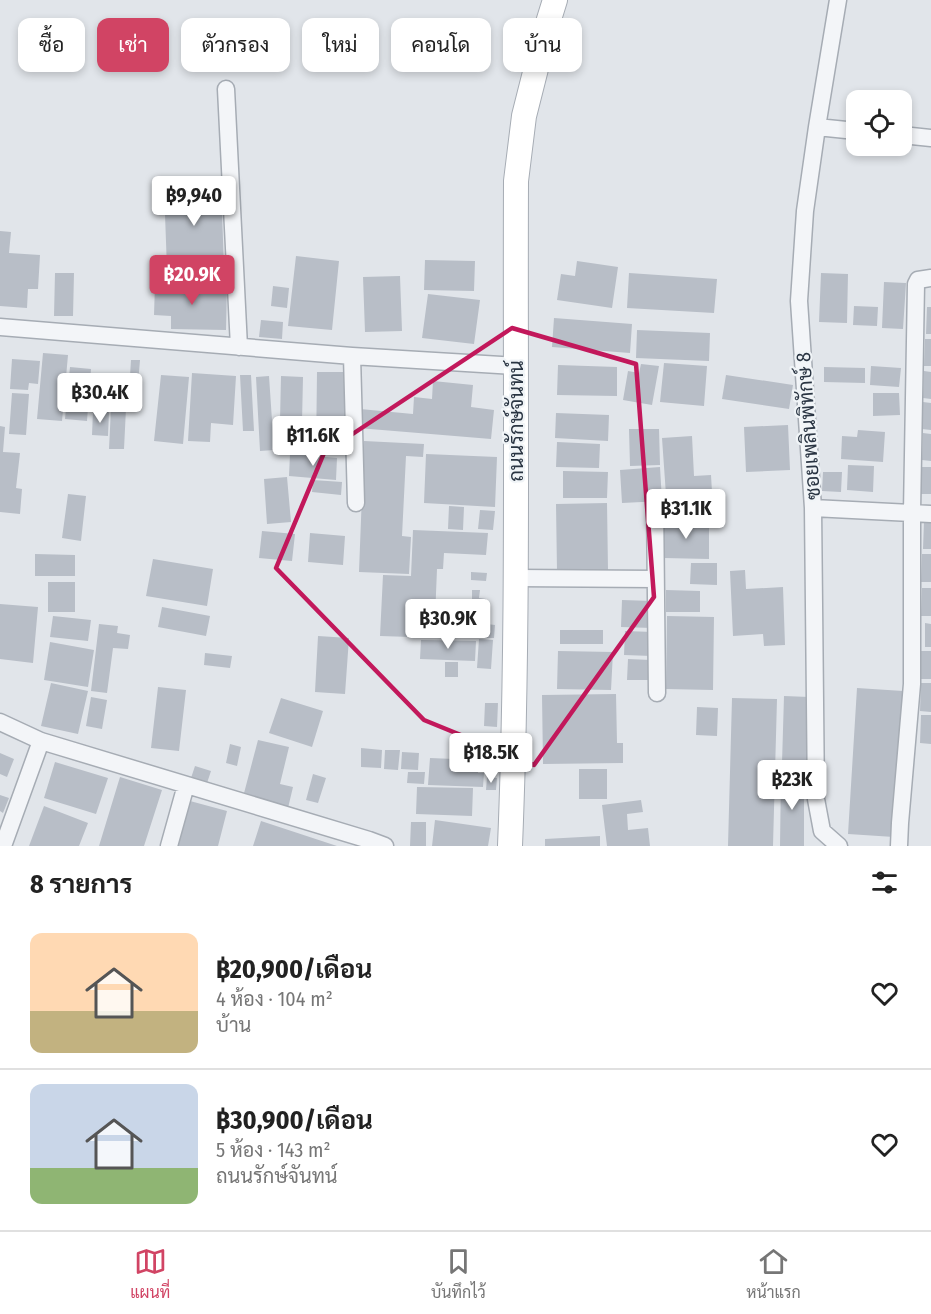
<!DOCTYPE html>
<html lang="th">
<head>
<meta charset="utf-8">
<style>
  body { margin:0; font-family:"Fira Sans Condensed",Sarabun,sans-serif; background:#f2f2f2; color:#222; height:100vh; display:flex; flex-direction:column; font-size:22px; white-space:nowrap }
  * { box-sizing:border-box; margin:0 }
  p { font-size:20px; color:#767676 }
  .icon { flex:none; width:33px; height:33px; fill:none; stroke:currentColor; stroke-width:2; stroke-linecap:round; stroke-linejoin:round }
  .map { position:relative; height:846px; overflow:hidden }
  .panel { display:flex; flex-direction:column; background:#fff; flex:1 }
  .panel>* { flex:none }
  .top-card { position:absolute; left:18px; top:18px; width:600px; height:54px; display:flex; gap:12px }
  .fabs { position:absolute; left:846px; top:90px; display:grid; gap:12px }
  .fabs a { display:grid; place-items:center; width:66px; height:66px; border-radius:12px; background:#fff; box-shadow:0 3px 9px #0003; font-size:30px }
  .price { position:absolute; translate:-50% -51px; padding:0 14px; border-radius:6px; background:#fff; color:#222; font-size:20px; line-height:39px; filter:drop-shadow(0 2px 3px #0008) }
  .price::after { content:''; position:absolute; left:50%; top:36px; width:18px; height:14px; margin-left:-9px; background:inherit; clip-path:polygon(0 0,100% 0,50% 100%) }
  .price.selected { background:#d14464; color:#fff }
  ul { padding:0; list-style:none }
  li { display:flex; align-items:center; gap:18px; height:150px; padding:0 30px }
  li+li { border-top:2px solid #e0e0e0 }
  li span { display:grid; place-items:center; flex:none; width:168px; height:120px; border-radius:12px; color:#555 }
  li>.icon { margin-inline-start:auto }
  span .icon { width:72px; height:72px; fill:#fffc; stroke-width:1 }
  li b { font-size:26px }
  h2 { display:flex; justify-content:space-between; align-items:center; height:72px; padding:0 30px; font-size:26px }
  .chip { padding:0 21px; border-radius:12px; background:#fff; box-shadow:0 3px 9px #0003; font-size:21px; line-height:54px }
  .chip.selected { background:#d14464; color:#fff }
  .tabs { display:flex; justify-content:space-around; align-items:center; height:84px; border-top:2px solid #e0e0e0; background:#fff; font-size:16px; color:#767676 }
  .tabs a { display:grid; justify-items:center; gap:3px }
  .tabs .selected { color:#d14464 }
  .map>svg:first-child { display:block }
</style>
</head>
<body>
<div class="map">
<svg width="931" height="846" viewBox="0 0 931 846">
  <rect width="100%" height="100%" fill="#e1e5ea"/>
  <path fill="#b8bec7" d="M221 185 224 267 167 269 164 187Z
    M0 231 11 232 9 253 40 255 38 289H28L27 308 0 306Z
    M296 256 339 261 332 330 288 326Z
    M425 260 475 261 474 291 424 290Z
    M577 261 618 267 612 308 557 300 561 274 575 276Z
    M55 273H74L73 316H54Z
    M629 273 717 279 714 313 627 308Z
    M821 273 848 274 847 323 819 322Z
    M400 276 402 331 365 332 363 277Z
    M884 282 906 283 903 329 882 328Z
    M155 284 227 287 226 330 171 329V316L154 315Z
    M273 286 289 288 287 308 271 306Z
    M428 294 480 300 474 344 422 338Z
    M854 306 878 307 877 326 853 325Z
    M927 307H931V334H926Z
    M554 318 632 324 630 353 552 347Z
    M261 320 283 322 282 339 259 337Z
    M637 330 710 333 709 361 636 358Z
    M925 339H931V366H924Z
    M43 353 68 355 62 421 37 419Z
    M12 359 40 361 38 384 29 383 28 390 10 389Z
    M131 360H140L136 408H128Z
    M664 363 707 366 704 406 660 402Z
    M641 364 659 366 652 405 623 400 628 371 639 373Z
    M558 365 617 367V396L557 395Z
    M871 366 901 368 899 387 870 385Z
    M70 367 91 369 87 421 65 419Z
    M824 367 865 368V383L824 382Z
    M924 371 931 372V399L923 398Z
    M317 372H348V454H316Z
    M192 373 236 376 233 425 211 423 210 442 188 441Z
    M161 375 189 377 183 444 154 441Z
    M240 375H251L254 431H243Z
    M726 375 793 385 789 409 722 399Z
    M269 376 274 450 260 451 256 377Z
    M281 376 303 377 302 422 280 421Z
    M433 381 473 385 471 407 494 410 491 439 358 428 360 409 413 414 414 397 432 399Z
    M112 388H127L124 449H109Z
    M98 391 109 392 107 409 97 408Z
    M12 393 29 394 26 435 9 434Z
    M873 393H899L900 415 873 416Z
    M923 402 931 403V430L922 429Z
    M93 411 109 412 108 436 92 435Z
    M556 413 609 415 608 441 555 438Z
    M788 425 790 470 746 472 744 427Z
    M0 426 5 427 3 452 20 453 16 488 22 489 20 514 0 512Z
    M629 429H659L660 465 630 466Z
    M858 430 885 432 883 462 841 459 842 436 857 437Z
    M923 433 931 434V461L922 460Z
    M692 436 694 476 711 475 712 492 666 495 662 438Z
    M364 441 424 444 423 457 406 456 402 536 411 537 409 574 359 572Z
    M557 442 600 444 599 468 556 467Z
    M290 454 337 458 336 480 289 476Z
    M426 454 497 457 495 507 424 503Z
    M848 465 874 466 873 492 847 490Z
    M660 467 662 501 622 503 620 470Z
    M920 467H931V494H919Z
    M563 471 608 472 607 498H563Z
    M823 472H842L841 492 822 491Z
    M287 477 291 522 267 524 264 479Z
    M313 480 342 482 341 495 312 492Z
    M68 494 86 496 81 541 62 538Z
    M607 503 608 570 557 571 556 504Z
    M449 506 464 507 463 530 448 529Z
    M480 510 495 511 493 530 478 529Z
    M664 520 709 521V559L664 558Z
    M924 521H931V549H923Z
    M413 530 488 533 486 555 444 553 443 569H437L435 618 411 617V637L380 636 383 575 411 576Z
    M262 531 295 534 292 561 259 558Z
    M310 533 345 536 343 565 308 562Z
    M35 554 75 555V576H35Z
    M922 554H931V582H921Z
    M153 559 213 569 207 606 146 596Z
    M691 563H717V585L690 584Z
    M745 570 746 589 783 587 785 645 764 646 763 634 733 636 730 571Z
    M471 572 487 573 486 581 471 580Z
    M48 582H75V612H48Z
    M922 588H931V616H921Z
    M472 590H480L479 598 486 599V605H472Z
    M666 590 700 591V612H666Z
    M622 600 653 601 652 628 621 627Z
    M0 604 38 607 33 663 0 659Z
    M162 607 210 616 206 636 158 627Z
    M53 616 91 620 88 641 50 637Z
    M667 616 714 617 713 690 666 689Z
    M925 623 931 624V647H925Z
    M99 624 118 626 117 633 130 635 128 649 113 648 107 693 91 691Z
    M487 624 495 625 494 638H481V630H487Z
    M560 630H603V644H560Z
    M625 631 653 632 652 656 624 655Z
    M318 636 349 638 345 694 315 692Z
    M479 639 493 640 491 669 477 668Z
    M421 640 476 641 475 661 420 659Z
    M50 642 94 650 88 687 44 680Z
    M558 651 613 652 611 690 557 689Z
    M921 651H931V679H920Z
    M205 653 232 656 230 668 204 665Z
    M628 659 651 660 650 680H627Z
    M445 662H458V677H445Z
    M51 683 88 691 78 734 41 726Z
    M921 683H931V712L920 711Z
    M158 687 186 690 179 751 151 748Z
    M857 688 903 691 894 837 848 834Z
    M616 694 617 743H623V763L543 764 542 695Z
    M784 696 809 697 807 764 782 763Z
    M91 697 107 700 102 729 86 726Z
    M281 698 323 711 312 747 269 733Z
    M732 698 777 699 773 846H728Z
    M485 703H498L497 727 484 726Z
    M697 707 718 708 717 736 696 735Z
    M921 715H931V744L920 743Z
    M258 740 289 747 280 784 293 787 288 808 243 797Z
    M230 744 241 747 237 766 226 763Z
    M361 748 382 750 381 768 361 767Z
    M385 750H400L398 770 384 769Z
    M402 752 419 753 418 770 401 769Z
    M0 753 14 759 7 777 0 774Z
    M430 758 478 760V773H484L483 787 428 785Z
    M481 760H494V769H480Z
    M55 762 108 778 96 814 44 798Z
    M195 766 211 771 207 783 191 778Z
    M579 769H607V799H579Z
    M408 772H425L424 784 407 783Z
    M313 774 326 778 318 803 306 800Z
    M781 774 804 775V846H780Z
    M120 777 162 790 144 846H99Z
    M487 777 497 778 496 790H486Z
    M417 787 473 788 472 816 416 814Z
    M0 795 9 798 3 813 0 811Z
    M641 800 643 812 627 814 628 830 648 828 650 846H607L602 805Z
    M190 801 227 811 218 846H178Z
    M44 806 88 823 79 846H29Z
    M435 820 491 828 488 846H432Z
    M261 821 337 846H253Z
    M411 822H426V846H410Z
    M600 836V846H545V839Z"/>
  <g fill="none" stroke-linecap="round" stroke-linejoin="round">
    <g stroke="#a6acb4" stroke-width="19">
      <path id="street" d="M838 0 817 127 805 211 799 301 813 508 816 799 822 831 839 846
        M226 89 239 347
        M817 127 856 131
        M902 135 931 138
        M0 327 352 356 516 366
        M352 356 356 503
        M655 502 657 693
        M813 508 931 514
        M516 578 655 579
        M0 722 41 741 369 840 385 846
        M3 846 41 741
        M169 846 186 785
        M899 846 900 823 912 684V512L916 284 918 280 931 278"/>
    </g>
    <g stroke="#a6acb4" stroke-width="26">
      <path id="secondary" d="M510 846C519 624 515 403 516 181L524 116 546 29 555 0"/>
    </g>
    <use href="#street" stroke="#f3f5f8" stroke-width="16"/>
    <use href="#secondary" stroke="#fff" stroke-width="24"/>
  </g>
  <path fill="none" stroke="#c2185b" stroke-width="4.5" stroke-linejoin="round" d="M512 328 636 364 654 597 534 765 424 720 276 568 324 453Z"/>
  <g text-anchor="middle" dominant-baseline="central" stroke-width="4.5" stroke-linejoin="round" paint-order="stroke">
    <g font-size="20" fill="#293442" stroke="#f0f4f7">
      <text transform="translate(516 421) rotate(-90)">ถนนรักษ์จันทน์</text>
      <text transform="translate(808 426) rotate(-94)">ซอยเพลินพิทักษ์ 8</text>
    </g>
  </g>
</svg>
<div class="fabs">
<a><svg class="icon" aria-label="locate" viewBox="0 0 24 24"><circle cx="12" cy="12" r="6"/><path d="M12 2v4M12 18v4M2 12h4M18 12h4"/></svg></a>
</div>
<b class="price" style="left:194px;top:227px">฿9,940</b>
<b class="price selected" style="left:192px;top:306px">฿20.9K</b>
<b class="price" style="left:100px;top:424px">฿30.4K</b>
<b class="price" style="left:313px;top:467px">฿11.6K</b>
<b class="price" style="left:686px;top:540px">฿31.1K</b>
<b class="price" style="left:448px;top:650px">฿30.9K</b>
<b class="price" style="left:491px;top:784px">฿18.5K</b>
<b class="price" style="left:792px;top:811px">฿23K</b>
<div class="top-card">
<a class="chip">ซื้อ</a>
<a class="chip selected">เช่า</a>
<a class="chip">ตัวกรอง</a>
<a class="chip">ใหม่</a>
<a class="chip">คอนโด</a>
<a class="chip">บ้าน</a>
</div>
</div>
<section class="panel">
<h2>8 รายการ<svg class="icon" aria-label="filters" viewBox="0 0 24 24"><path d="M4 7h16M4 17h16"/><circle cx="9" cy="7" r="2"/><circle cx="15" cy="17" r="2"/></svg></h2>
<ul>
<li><span style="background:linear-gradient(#ffd9b3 65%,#c2b280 0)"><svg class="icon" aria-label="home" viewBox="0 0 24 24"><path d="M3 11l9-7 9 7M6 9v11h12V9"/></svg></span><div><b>฿20,900/เดือน</b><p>4 ห้อง · 104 m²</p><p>บ้าน</p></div><svg class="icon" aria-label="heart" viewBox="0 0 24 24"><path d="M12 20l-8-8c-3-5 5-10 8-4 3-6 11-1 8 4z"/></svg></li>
<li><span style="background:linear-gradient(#c9d6e8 70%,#8fb573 0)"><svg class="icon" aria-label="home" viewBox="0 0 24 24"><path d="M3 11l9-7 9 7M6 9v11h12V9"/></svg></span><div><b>฿30,900/เดือน</b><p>5 ห้อง · 143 m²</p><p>ถนนรักษ์จันทน์</p></div><svg class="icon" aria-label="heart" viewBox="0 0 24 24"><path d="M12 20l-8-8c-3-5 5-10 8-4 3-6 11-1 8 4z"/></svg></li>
</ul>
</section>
<nav class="tabs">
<a class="selected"><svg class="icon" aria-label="map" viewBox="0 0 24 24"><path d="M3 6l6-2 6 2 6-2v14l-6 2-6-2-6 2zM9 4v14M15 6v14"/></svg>แผนที่</a>
<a><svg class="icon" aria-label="saved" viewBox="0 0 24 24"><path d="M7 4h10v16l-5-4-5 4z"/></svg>บันทึกไว้</a>
<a><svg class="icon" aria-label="home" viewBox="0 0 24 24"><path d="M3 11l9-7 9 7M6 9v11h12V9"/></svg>หน้าแรก</a>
</nav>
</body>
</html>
